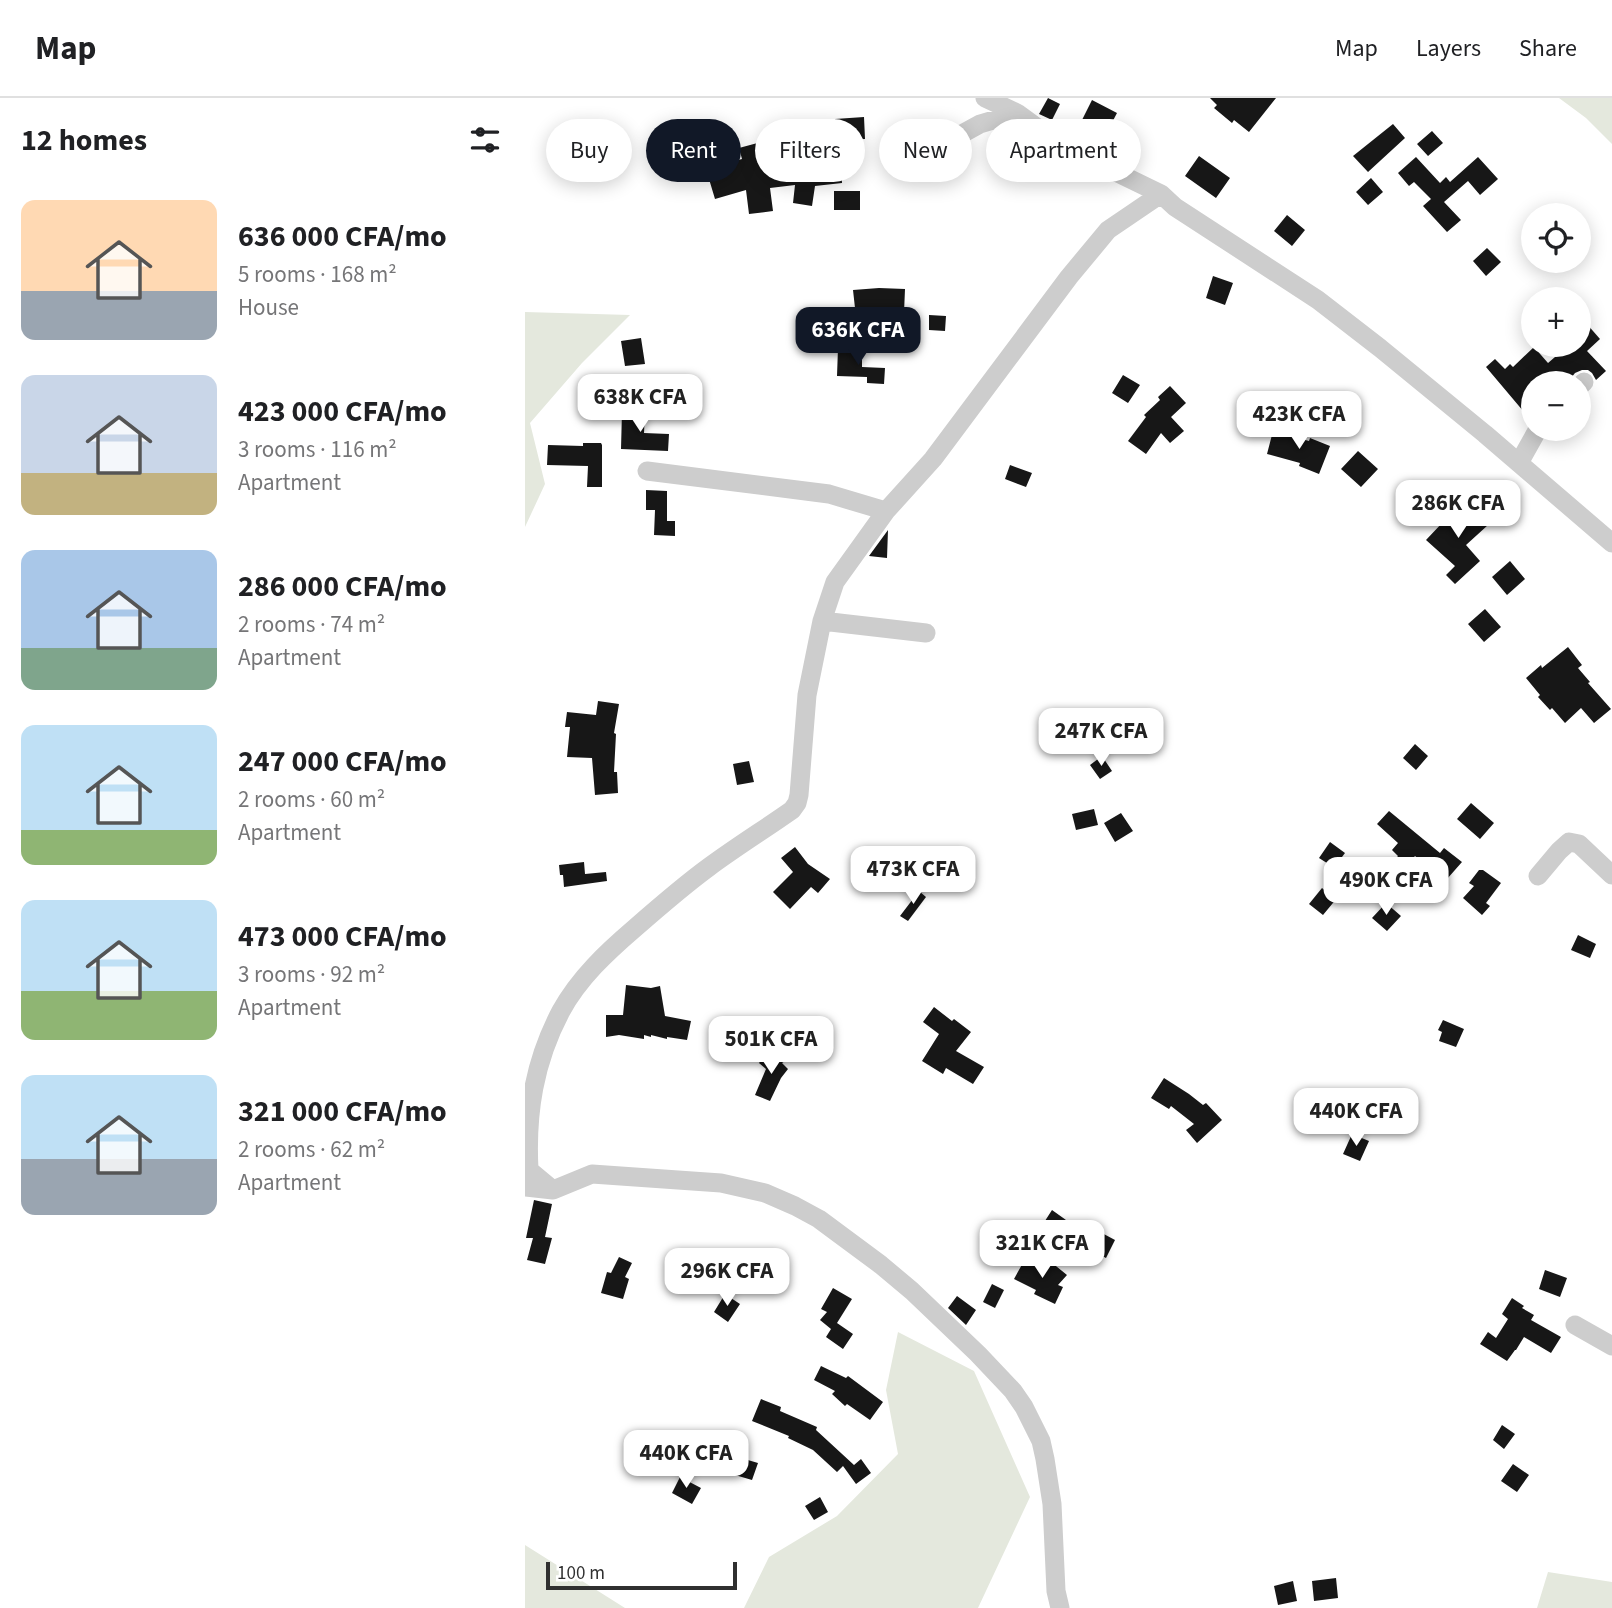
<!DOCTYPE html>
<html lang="en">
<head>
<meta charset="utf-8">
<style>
  body { margin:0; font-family:"Source Sans 3",sans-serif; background:#f2f2f2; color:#202124; height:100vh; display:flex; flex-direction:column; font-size:26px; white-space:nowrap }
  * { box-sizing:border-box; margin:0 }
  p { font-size:23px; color:#757577 }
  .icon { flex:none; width:38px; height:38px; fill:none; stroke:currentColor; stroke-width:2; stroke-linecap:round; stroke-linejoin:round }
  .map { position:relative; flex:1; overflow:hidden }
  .drawer { display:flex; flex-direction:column; background:#fff; width:525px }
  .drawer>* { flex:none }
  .banner { position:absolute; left:21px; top:21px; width:665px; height:63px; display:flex; gap:14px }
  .buttons { position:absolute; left:996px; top:105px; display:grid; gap:14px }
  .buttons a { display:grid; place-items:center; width:70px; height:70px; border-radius:50%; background:#fff; box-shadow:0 4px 18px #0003; font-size:35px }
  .scale { position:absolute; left:21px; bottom:18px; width:191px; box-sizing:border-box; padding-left:7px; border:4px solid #303030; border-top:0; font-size:19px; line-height:24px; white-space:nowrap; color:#303030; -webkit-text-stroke:5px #fff; paint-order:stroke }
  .price { position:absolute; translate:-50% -60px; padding:0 16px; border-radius:14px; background:#fff; color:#222; font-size:23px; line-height:46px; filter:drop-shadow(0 2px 4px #0008) }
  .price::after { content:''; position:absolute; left:50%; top:42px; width:21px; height:16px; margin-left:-10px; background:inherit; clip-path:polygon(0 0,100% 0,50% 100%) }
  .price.on { background:#111827; color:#fff }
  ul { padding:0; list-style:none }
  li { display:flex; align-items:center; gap:21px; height:175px; padding:0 21px }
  li span { display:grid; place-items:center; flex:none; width:196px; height:140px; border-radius:14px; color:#555 }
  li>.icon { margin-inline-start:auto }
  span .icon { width:84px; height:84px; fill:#fffc; stroke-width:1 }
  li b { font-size:30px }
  h2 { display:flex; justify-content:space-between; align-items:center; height:84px; padding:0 21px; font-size:30px }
  .tag { padding:0 24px; border-radius:32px; background:#fff; box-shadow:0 4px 18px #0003; font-size:24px; line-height:63px }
  .tag.on { background:#111827; color:#fff }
  header { display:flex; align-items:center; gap:42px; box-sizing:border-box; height:98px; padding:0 35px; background:#fff; border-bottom:2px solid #e0e0e0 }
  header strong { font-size:33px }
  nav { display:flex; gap:38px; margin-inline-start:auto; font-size:24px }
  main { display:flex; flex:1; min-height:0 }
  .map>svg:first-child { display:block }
</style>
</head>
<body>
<header>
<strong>Map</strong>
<nav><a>Map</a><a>Layers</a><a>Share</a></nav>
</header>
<main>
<section class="drawer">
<h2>12 homes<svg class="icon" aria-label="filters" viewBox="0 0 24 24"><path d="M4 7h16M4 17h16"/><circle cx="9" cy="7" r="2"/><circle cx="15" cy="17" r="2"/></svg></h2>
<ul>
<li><span style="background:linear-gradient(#ffd9b3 65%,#9aa5b1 0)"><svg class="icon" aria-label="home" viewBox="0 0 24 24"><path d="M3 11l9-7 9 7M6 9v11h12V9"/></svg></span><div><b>636 000 CFA/mo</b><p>5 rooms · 168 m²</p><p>House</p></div></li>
<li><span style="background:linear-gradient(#c9d6e8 70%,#c2b280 0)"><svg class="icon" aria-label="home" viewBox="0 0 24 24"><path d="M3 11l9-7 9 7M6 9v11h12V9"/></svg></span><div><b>423 000 CFA/mo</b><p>3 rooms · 116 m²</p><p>Apartment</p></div></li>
<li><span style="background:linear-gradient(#a9c7e8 70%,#7fa58c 0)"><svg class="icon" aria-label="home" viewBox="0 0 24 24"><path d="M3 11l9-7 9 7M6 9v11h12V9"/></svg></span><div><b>286 000 CFA/mo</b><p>2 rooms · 74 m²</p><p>Apartment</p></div></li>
<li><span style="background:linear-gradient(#bfe0f5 75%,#8fb573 0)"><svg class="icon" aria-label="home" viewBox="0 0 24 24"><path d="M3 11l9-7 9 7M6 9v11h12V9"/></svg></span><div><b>247 000 CFA/mo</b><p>2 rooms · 60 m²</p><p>Apartment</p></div></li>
<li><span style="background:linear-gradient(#bfe0f5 65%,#8fb573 0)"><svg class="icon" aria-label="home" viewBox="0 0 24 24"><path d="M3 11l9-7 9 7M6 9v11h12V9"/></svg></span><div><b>473 000 CFA/mo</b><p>3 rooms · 92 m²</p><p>Apartment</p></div></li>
<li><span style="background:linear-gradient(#bfe0f5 60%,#9aa5b1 0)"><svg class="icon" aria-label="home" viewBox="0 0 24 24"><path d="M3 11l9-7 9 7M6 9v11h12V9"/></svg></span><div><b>321 000 CFA/mo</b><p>2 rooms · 62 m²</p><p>Apartment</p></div></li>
</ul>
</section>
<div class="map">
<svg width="1087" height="1510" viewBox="0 0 1087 1510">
  <rect width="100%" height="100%" fill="#fff"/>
  <path fill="#e4e8dd" d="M1034 0H1087V46L1061 20Z
    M0 214 105 217 57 265 5 325 20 386 0 429Z
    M373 1234 449 1273 505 1399 453 1510H219L244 1459 312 1418 373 1356 361 1292Z
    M0 1447 100 1510H0Z
    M1023 1474 1087 1484V1510H1012Z"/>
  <path fill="#171717" d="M523 0 535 6 527 22 514 16Z
    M685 0H751L724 34 709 22 707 25 689 10 692 7Z
    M567 2 592 15 581 36 556 24Z
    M339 19 340 41 315 42 317 85 290 88 287 108 268 105 270 87 245 90 248 113 224 116 221 92 190 101 181 71 217 61 214 50 244 42 242 29 261 26V28L310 25V21Z
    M868 26 880 40 843 74 828 58Z
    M907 33 918 45 903 58 892 46Z
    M674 58 705 80 691 100 660 78Z
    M891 59 915 85 921 79 925 84 953 59 973 81 955 97 943 83 919 104 936 122 922 134 898 108 906 101 889 84 884 88 873 75Z
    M846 80 858 94 843 107 831 94Z
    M309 93H335V112H309Z
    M762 117 780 132 767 148 749 133Z
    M962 150 976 164 961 178 948 163Z
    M688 178 708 185 700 207 681 200Z
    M354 190 380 191 379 215 351 214V218L336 217V209L330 210 328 192Z
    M404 217 421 218 420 233 404 232Z
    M1054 217 1075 241 1062 253 1081 273 1071 282 1067 275 1063 272H1057L1050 275 1042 285H1008V305L999 314 961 269 970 261 980 271 985 266 988 269 1009 249 1023 265 1044 247H1054Z
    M293 221 315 222 314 245 292 244Z
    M116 240 120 266 100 268 96 243Z
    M313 250 332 251V262H337V269L360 270 359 286 342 285V279L312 278Z
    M598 277 615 287 603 305 587 295Z
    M645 288 661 305 646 319 659 333 645 345 636 335 621 356 603 343 621 319 619 317 635 302 633 299Z
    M62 301H78V319H62Z
    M97 313 120 314 119 335 144 336 143 353 96 351Z
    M748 333 784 343 785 340 805 348 794 376 774 368 775 365 742 356Z
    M58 345H76L77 347V389H62L63 368 22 367 23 347 58 348Z
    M833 353 853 371 836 389 816 371Z
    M485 367 507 375 501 389 480 381Z
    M121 392 142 393V423H150V438L129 437 130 412H121Z
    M941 403 963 427 941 447 955 463 930 486 921 477 930 468 901 442 918 424Z
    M363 432 362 460 344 458Z
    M985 463 1000 481 982 497 967 479Z
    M960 511 976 529 959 544 943 526Z
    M1043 549 1057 567 1053 570 1065 584 1063 585 1086 611 1069 625 1056 610 1040 625 1027 610 1025 612 1013 599 1015 597 1001 580 1016 567 1017 570Z
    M73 603 94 606 89 635 91 636 89 674H92L93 695 70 697 67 660 42 659 45 629H40L42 614 71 617Z
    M890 646 903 658 891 672 878 660Z
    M577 658 587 673 575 681 565 667Z
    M224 663 229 684 212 687 208 666Z
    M946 705 969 725 955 741 932 721Z
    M569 711 573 727 551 732 547 716Z
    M864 713 915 755 919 750 937 764 922 781 902 765 901 767 890 758 850 805 822 788 798 817 784 806 797 790 803 795 816 774 794 760 805 744 820 755 817 759 854 781 873 758 867 752 873 745 852 726Z
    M596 715 608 733 590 744 579 725Z
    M270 749 283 766 305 781 293 795 286 789 265 811 248 794 268 774 256 760Z
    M59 764 60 776 81 774 82 783 39 789 38 777H35L34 767Z
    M954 772H958L976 785 961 805 965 808 957 817 938 800 949 788 944 785Z
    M394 793 401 799 383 823 375 818Z
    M861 805 876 818 862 833 847 820Z
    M1053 837 1071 846 1065 860 1046 852Z
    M101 887 126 890 135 888 140 918 166 923 162 942 142 939V941L126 937V939L119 937V941L94 937 81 939V917H98Z
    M409 909 427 923 429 921 446 934 431 953 459 969 448 986 421 970 418 976 397 963 414 936 398 924Z
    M918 922 939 931 931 949 914 943 917 934 913 932Z
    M250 953 260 963 257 965 263 971 256 980 245 1003 230 997 241 971 234 965 240 957 243 960Z
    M639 980 664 996 678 1007 681 1005 697 1022 672 1045 661 1032 669 1026 646 1008 644 1011 626 1000Z
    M827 1036 844 1043 835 1063 818 1056Z
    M9 1102 27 1106 20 1139 27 1140 20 1166 2 1162 8 1140H1Z
    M527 1112 541 1122 573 1138 575 1134 590 1142 581 1160 562 1150 558 1157 536 1146 539 1139 518 1126Z
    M94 1159 107 1165 100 1179 104 1181 98 1201 76 1195 82 1174 86 1175Z
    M500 1161 520 1172 526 1164 542 1177 533 1187 538 1189 530 1206 509 1196 511 1192 489 1181Z
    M1020 1172 1042 1180 1035 1199 1014 1191Z
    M467 1186 479 1192 470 1210 458 1204Z
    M308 1190 327 1201 312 1225 328 1236 318 1251 301 1239 306 1231 295 1222 302 1214 296 1211Z
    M200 1196 215 1206 203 1224 189 1214Z
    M432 1198 451 1212 441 1227 423 1210Z
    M987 1200 999 1208 997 1210 1009 1217 1006 1222 1036 1239 1026 1255 999 1239 991 1252H990L982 1263 955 1246 963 1234 971 1240 983 1221 977 1216Z
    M296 1268 321 1280 323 1278 358 1304 345 1322 322 1306 320 1308 307 1296 310 1293 289 1282Z
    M236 1301 256 1309 255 1313 292 1329 291 1332 329 1367 336 1361 346 1375 331 1386 318 1368 312 1374 288 1352 263 1340 264 1338 227 1323Z
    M977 1327 990 1336 979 1351 968 1342Z
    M216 1360 233 1365 227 1382 210 1377Z
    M988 1366 1004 1377 992 1394 976 1383Z
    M155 1379 176 1390 167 1406 147 1395Z
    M295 1399 303 1414 289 1422 280 1408Z
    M811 1480 813 1500 789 1503 787 1483Z
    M768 1483 772 1503 753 1507 749 1488Z"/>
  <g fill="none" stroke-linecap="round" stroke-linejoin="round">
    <path stroke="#cdcdcd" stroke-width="19" d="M460 0 492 15 518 34 566 62 636 96 650 109 793 202 855 250 960 336 1087 445
      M371 64 413 49 455 26 492 15
      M1054 289 1059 284
      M994 365 1013 331
      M122 373 304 396 361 413
      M297 523 401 535
      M1013 778 1034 753 1044 744 1054 746 1087 777
      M0 1089 28 1092 67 1076 196 1085 240 1095 270 1108 294 1121 356 1167 387 1193 453 1256 488 1293 499 1309 516 1343 520 1361 527 1406 531 1493 535 1510
      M28 1092 4 1072C1 1015 9 964 36 913 54 880 82 854 110 830 134 809 158 788 184 769 211 749 240 731 267 712L272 705 274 697 282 597 297 523 310 484 361 413 408 361 544 179 583 132 636 96
      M1050 1227 1087 1248"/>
  </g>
</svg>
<div class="buttons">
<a><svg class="icon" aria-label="locate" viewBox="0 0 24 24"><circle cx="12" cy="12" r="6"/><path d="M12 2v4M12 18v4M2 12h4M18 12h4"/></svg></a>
<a>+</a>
<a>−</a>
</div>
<div class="scale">100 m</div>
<b class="price on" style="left:333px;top:269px">636K CFA</b>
<b class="price" style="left:115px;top:336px">638K CFA</b>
<b class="price" style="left:774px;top:353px">423K CFA</b>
<b class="price" style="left:933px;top:442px">286K CFA</b>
<b class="price" style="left:576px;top:670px">247K CFA</b>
<b class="price" style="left:388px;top:808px">473K CFA</b>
<b class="price" style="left:861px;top:819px">490K CFA</b>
<b class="price" style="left:246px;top:978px">501K CFA</b>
<b class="price" style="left:831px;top:1050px">440K CFA</b>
<b class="price" style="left:517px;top:1182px">321K CFA</b>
<b class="price" style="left:202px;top:1210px">296K CFA</b>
<b class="price" style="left:161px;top:1392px">440K CFA</b>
<div class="banner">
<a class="tag">Buy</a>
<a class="tag on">Rent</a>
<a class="tag">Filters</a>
<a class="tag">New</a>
<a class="tag">Apartment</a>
</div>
</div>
</main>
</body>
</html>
